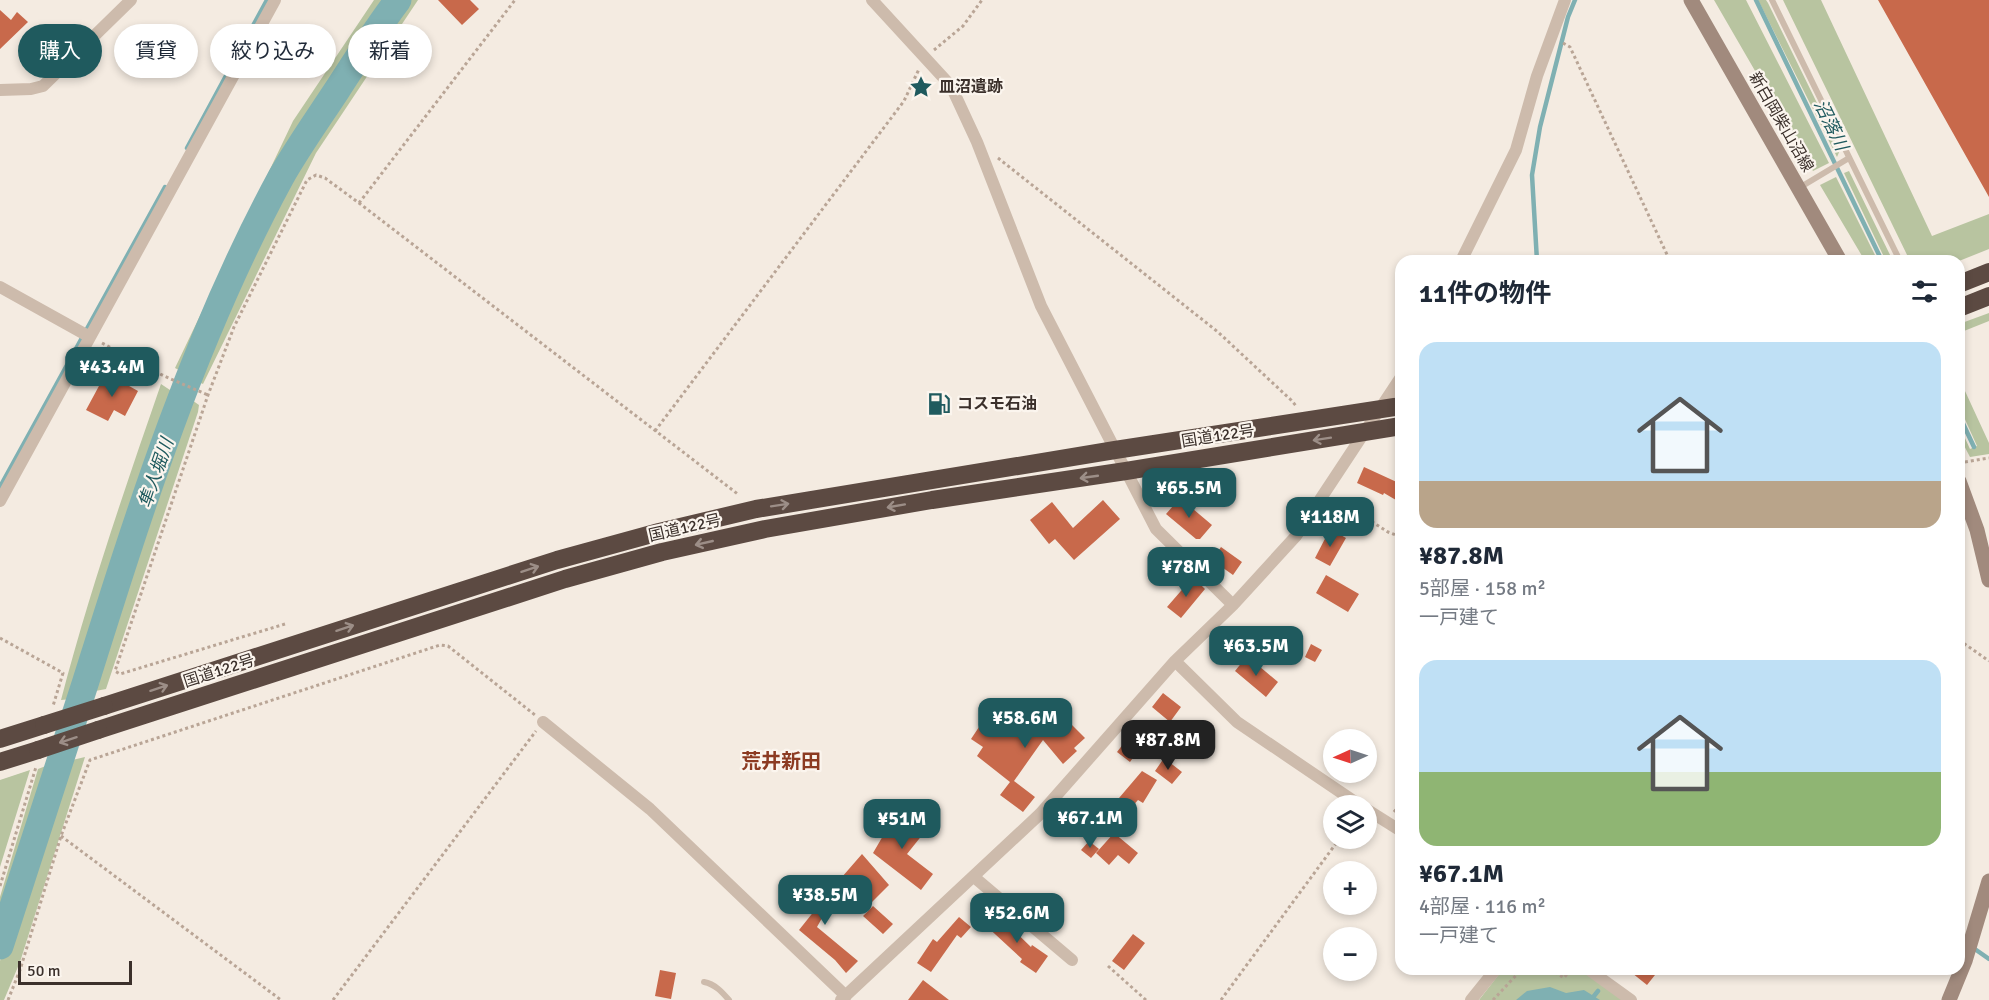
<!DOCTYPE html>
<html lang="ja">
<head>
<meta charset="utf-8">
<style>
  body { margin:0; font-family:Signika,"Noto Sans JP",sans-serif; background:#f6f6f7; color:#1f2937; height:100vh; display:flex; flex-direction:column; font-size:22px; white-space:nowrap }
  * { box-sizing:border-box; margin:0 }
  p { font-size:20px; color:#747a83 }
  .icon { flex:none; width:33px; height:33px; fill:none; stroke:currentColor; stroke-width:2; stroke-linecap:round; stroke-linejoin:round }
  .map { position:relative; flex:1; overflow:hidden }
  .panel { position:absolute; left:1395px; top:255px; width:570px; height:720px; display:flex; flex-direction:column; background:#fff; border-radius:18px; box-shadow:0 3px 9px #0003 }
  .panel>* { flex:none }
  .hud { position:absolute; left:18px; top:24px; width:570px; height:54px; display:flex; gap:12px }
  .needle { width:39px; rotate:267deg }
  .buttons { position:absolute; left:1323px; top:729px; display:grid; gap:12px }
  .buttons a { display:grid; place-items:center; width:54px; height:54px; border-radius:50%; background:#fff; box-shadow:0 3px 9px #0003; font-size:30px }
  .scale { position:absolute; left:18px; bottom:15px; width:114px; box-sizing:border-box; padding-left:6px; border:3px solid #3b302b; border-top:0; font-size:16px; line-height:21px; white-space:nowrap; color:#3b302b; -webkit-text-stroke:4px #fbf5ee; paint-order:stroke }
  .price { position:absolute; translate:-50% -51px; padding:0 14px; border-radius:12px; background:#1f5a5e; color:#fff; font-size:20px; line-height:39px; filter:drop-shadow(0 2px 3px #0008) }
  .price::after { content:''; position:absolute; left:50%; top:36px; width:18px; height:14px; margin-left:-9px; background:inherit; clip-path:polygon(0 0,100% 0,50% 100%) }
  .price.selected { background:#222; color:#fff }
  ul { padding:0; list-style:none }
  li { display:grid; align-content:center; gap:12px; height:318px; padding:0 24px }
  li span { display:grid; place-items:center; height:186px; border-radius:18px; color:#555 }
  li>.icon { margin-inline-start:auto }
  span .icon { width:108px; height:108px; fill:#fffc; stroke-width:1 }
  li b { font-size:26px }
  h2 { display:flex; justify-content:space-between; align-items:center; height:72px; padding:0 24px; font-size:26px }
  .chip { padding:0 21px; border-radius:27px; background:#fff; box-shadow:0 3px 9px #0003; font-size:21px; line-height:54px }
  .chip.selected { background:#1f5a5e; color:#fff }
  .map>svg:first-child { display:block }
</style>
</head>
<body>
<div class="map">
<svg width="1989" height="1000" viewBox="0 0 1989 1000">
  <rect width="100%" height="100%" fill="#f4ebe1"/>
  <path fill="#b8c4a0" d="M374 0H390L278 172 248 229 185 373 175 368 293 121Z
    M403 0H418L316 153 203 384 194 380 247 254 284 185 391 16Z
    M1714 0H1746L1829 163 1813 171Z
    M1758 0H1766L1768 3 1840 150 1837 157Z
    M1783 0H1821L1932 236 1989 214V249L1959 261H1910Z
    M1849 171 1893 261H1886L1884 257 1844 173Z
    M1836 177 1878 261H1865L1820 185Z
    M1989 313V321L1959 333V324Z
    M1959 378 1989 443V454L1970 457 1959 436V425L1970 449 1977 446 1959 406Z
    M161 384 176 394 72 699 61 700C89 593 125 488 161 384Z
    M189 398 199 405 198 412 106 689 90 692 110 621Z
    M85 757 20 962 4 1000H0V961L64 762Z
    M56 762 0 936V897L38 769Z
    M30 770 0 867V780Z
    M1503 969H1582L1626 1000H1479Z"/>
  <path fill="#7fb0b2" d="M1550 987 1566 993 1584 990 1600 1000H1516L1527 991Z"/>
  <g fill="none" stroke-linecap="round" stroke-linejoin="round">
    <path stroke="#7fb0b2" stroke-width="4.5" d="M1756 0 1882 261
      M187 148 267 0
      M1537 261 1532 175 1540 127 1568 17 1575 0
      M1959 415 1974 447
      M0 487 165 187
      M1959 938 1989 959
      M1594 996 1598 991"/>
    <path stroke="#7fb0b2" stroke-width="27" d="M0 946C28 859 57 772 85 684 139 512 194 337 281 177 298 147 318 119 337 90 357 59 376 29 398 0"/>
  </g>
  <path fill="#c8694b" d="M438 0H470L479 9 462 25Z
    M1878 0H1989V197Z
    M0 10 11 20 17 12 28 22 0 49Z
    M106 373 138 391 125 416 114 410 108 421 86 410Z
    M1364 467 1401 484V503L1384 493 1383 495 1357 483Z
    M1180 498 1212 525 1200 539H1196L1166 514Z
    M1103 500 1120 519 1074 560 1055 539 1049 544 1030 520 1052 502 1073 528Z
    M1330 529 1346 538 1330 566 1315 558Z
    M1221 547 1242 562 1233 575 1212 560Z
    M1326 575 1359 594 1348 612 1316 593Z
    M1193 577 1205 589 1181 618 1167 607Z
    M1311 644 1322 650 1315 662 1305 657Z
    M1247 656 1278 682 1266 697 1235 671Z
    M1163 693 1181 707 1170 722 1152 707Z
    M1054 707 1085 738 1074 748 1077 751 1063 764 1043 740 1014 781 1035 797 1023 812 1000 795 1010 782 977 756 983 747 971 739 981 724 998 737 1006 726 1010 728 1022 712 1038 725Z
    M1130 735 1142 745 1130 762 1117 752Z
    M1164 758 1182 772 1172 784 1155 771Z
    M1142 771 1157 780 1143 803 1138 800 1113 828 1102 818Z
    M888 811 906 827 909 823 923 834 907 854 933 874 921 890 873 853 887 829 879 822Z
    M1114 833 1138 853 1129 864 1118 855 1109 865 1096 853Z
    M1089 841 1099 849 1091 858 1081 850Z
    M862 854 889 885 870 904 842 877Z
    M818 880 837 891 817 927 858 961 846 973 835 960 799 930 815 910 804 904Z
    M873 906 893 924 883 934 863 916Z
    M993 914 1001 922 1003 920 1031 947 1032 945 1048 956 1036 973 1020 962 1022 959 983 923Z
    M959 917 971 927 961 938 957 935 931 972 917 963 933 939 937 942Z
    M1133 934 1145 943 1124 970 1112 961Z
    M1627 969H1647L1655 975 1647 985Z
    M660 970 676 973 671 999 655 996Z
    M923 980 949 1000H908Z"/>
  <g fill="none" stroke-linecap="round" stroke-linejoin="round">
    <path stroke="#b9a596" stroke-width="3" stroke-dasharray="3 3" stroke-linecap="butt" d="M1563 43 1570 47 1670 261
      M934 50 963 26 982 0
      M998 158 1218 332 1291 400 1297 407
      M359 203 515 0
      M102 343 164 376 208 395
      M655 431 904 101 919 69
      M1959 463 1989 458
      M1336 499 1388 532 1401 537
      M285 624 120 674 115 671 208 395 234 327 307 180 316 175 325 178 359 203 739 495
      M0 638 63 673 53 706
      M1959 640 1989 661
      M1394 812 1401 803
      M61 836 281 1000
      M0 886 36 767
      M1108 966 1146 1000
      M1550 969 1564 978 1571 969
      M8 1000 20 970 61 836 90 760 440 645 448 646 535 715
      M333 1000 536 731
      M1221 1000 1340 838
      M1493 1000 1522 969"/>
    <path stroke="#cdbbac" stroke-width="6" d="M1772 0 1900 261
      M1799 188 1849 158
      M704 982C715 984 722 992 729 1000"/>
    <path stroke="#cdbbac" stroke-width="12" d="M872 0 951 86 977 142 1041 306 1156 529 1233 605
      M0 90 31 89 43 86 131 0
      M1461 261 1516 150 1537 76 1565 0
      M0 287 90 337
      M0 501 275 0
      M1175 661 1237 722 1361 806
      M543 722 650 809 846 996
      M1366 809 1401 831
      M974 877 1072 960
      M1588 969 1631 1000
      M841 1000 1040 814 1175 661 1233 605 1296 536 1401 377
      M1471 1000 1496 969"/>
    <path stroke="#a18a7d" stroke-width="15" d="M1691 0 1840 261
      M1959 481 1977 530 1989 580
      M1949 1000 1965 961 1989 881"/>
    <path stroke="#5c4a42" stroke-width="18" d="M1959 284 1989 272
      M1959 308 1989 296
      M104 706 557 560 659 532 756 509 1115 450 1401 406
      M98 730 565 579 662 552 765 529 932 500 1126 471 1401 426
      M0 739 44 725
      M0 762 38 750"/>
    <path stroke="#5c4a42" stroke-width="18" d="M44 725 104 706
      M38 750 98 730"/>
  </g>
  <defs><path id="oneway-shaft" d="M-6 0H5M1.5-3L5.5 0L1.5 3" fill="none" stroke-width="1.6" stroke-linecap="round" stroke-linejoin="round" transform="scale(1.5)"/></defs>
  <g stroke="#9c8e87">
    <use href="#oneway-shaft" transform="translate(1322 439) rotate(171)"/>
    <use href="#oneway-shaft" transform="translate(1089 477) rotate(172)"/>
    <use href="#oneway-shaft" transform="translate(780 505) rotate(-9)"/>
    <use href="#oneway-shaft" transform="translate(896 506) rotate(170)"/>
    <use href="#oneway-shaft" transform="translate(704 543) rotate(167)"/>
    <use href="#oneway-shaft" transform="translate(530 569) rotate(-18)"/>
    <use href="#oneway-shaft" transform="translate(345 628) rotate(-18)"/>
    <use href="#oneway-shaft" transform="translate(159 688) rotate(-18)"/>
    <use href="#oneway-shaft" transform="translate(68 740) rotate(162)"/>
  </g>
  <defs>
    <g id="sight-bare" transform="scale(1.8)"><path d="M0-6L1.8-2.2L6-1.7L2.9 1.2L3.7 5.4L0 3.3L-3.7 5.4L-2.9 1.2L-6-1.7L-1.8-2.2Z" fill="#1f5a5e" stroke="#fbf5ee" stroke-width="2.5" paint-order="stroke"/></g>
    <g id="fuel-bare" transform="scale(1.8)"><path d="M-5.5-6h7V0h2V4h1.3V-2.5L3-4.5l.8-.8L6-3V5H2.5V1h-1V6h-7ZM-4.2-4.7v3.2H.2V-4.7Z" fill="#1f5a5e" stroke="#fbf5ee" stroke-width="2.5" paint-order="stroke"/></g>
  </defs>
  <g fill-rule="evenodd">
    <use href="#sight-bare" x="921" y="87"/>
    <use href="#fuel-bare" x="939" y="404"/>
  </g>
  <g text-anchor="middle" dominant-baseline="central" stroke-width="4.5" stroke-linejoin="round" paint-order="stroke">
    <g font-size="16" font-weight="bold" fill="#3b302b" stroke="#fbf5ee" text-anchor="start">
      <text x="939" y="87">皿沼遺跡</text>
      <text x="957" y="404">コスモ石油</text>
    </g>
    <g font-size="16" fill="#3b302b" stroke="#fbf5ee">
      <text transform="translate(1781 122) rotate(60)">新白岡柴山沼線</text>
      <text transform="translate(1218 436) rotate(-9)">国道122号</text>
      <text transform="translate(685 528) rotate(-13)">国道122号</text>
      <text transform="translate(219 671) rotate(-18)">国道122号</text>
    </g>
    <g font-size="18" font-style="italic" fill="#1f5a5e" stroke="#fbf5ee">
      <text transform="translate(1831 125) rotate(64)">沼落川</text>
      <text transform="translate(156 473) rotate(-71)">隼人堀川</text>
    </g>
    <g font-size="20" font-weight="bold" fill="#8c3b22" stroke="#fbf5ee">
      <text x="781" y="761">荒井新田</text>
    </g>
  </g>
</svg>
<div class="buttons">
<a><svg class="needle" viewBox="-14 -14 28 28"><path d="M0-13l5 13h-10z" fill="#e53935"/><path d="M0 13l5-13h-10z" fill="#747a83"/></svg></a>
<a><svg class="icon" aria-label="layers" viewBox="0 0 24 24"><path d="M12 4l9 5-9 5-9-5zM3 14l9 5 9-5"/></svg></a>
<a>+</a>
<a>−</a>
</div>
<div class="scale">50 m</div>
<b class="price" style="left:112px;top:398px">¥43.4M</b>
<b class="price" style="left:1189px;top:519px">¥65.5M</b>
<b class="price" style="left:1330px;top:548px">¥118M</b>
<b class="price" style="left:1186px;top:598px">¥78M</b>
<b class="price" style="left:1256px;top:677px">¥63.5M</b>
<b class="price" style="left:1025px;top:749px">¥58.6M</b>
<b class="price selected" style="left:1168px;top:771px">¥87.8M</b>
<b class="price" style="left:1090px;top:849px">¥67.1M</b>
<b class="price" style="left:902px;top:850px">¥51M</b>
<b class="price" style="left:825px;top:926px">¥38.5M</b>
<b class="price" style="left:1017px;top:944px">¥52.6M</b>
<div class="hud">
<a class="chip selected">購入</a>
<a class="chip">賃貸</a>
<a class="chip">絞り込み</a>
<a class="chip">新着</a>
</div>
<section class="panel">
<h2>11件の物件<svg class="icon" aria-label="filters" viewBox="0 0 24 24"><path d="M4 7h16M4 17h16"/><circle cx="9" cy="7" r="2"/><circle cx="15" cy="17" r="2"/></svg></h2>
<ul>
<li><span style="background:linear-gradient(#bfe0f5 75%,#b9a48a 0)"><svg class="icon" aria-label="home" viewBox="0 0 24 24"><path d="M3 11l9-7 9 7M6 9v11h12V9"/></svg></span><div><b>¥87.8M</b><p>5部屋 · 158 m²</p><p>一戸建て</p></div></li>
<li><span style="background:linear-gradient(#bfe0f5 60%,#8fb573 0)"><svg class="icon" aria-label="home" viewBox="0 0 24 24"><path d="M3 11l9-7 9 7M6 9v11h12V9"/></svg></span><div><b>¥67.1M</b><p>4部屋 · 116 m²</p><p>一戸建て</p></div></li>
</ul>
</section>
</div>
</body>
</html>
